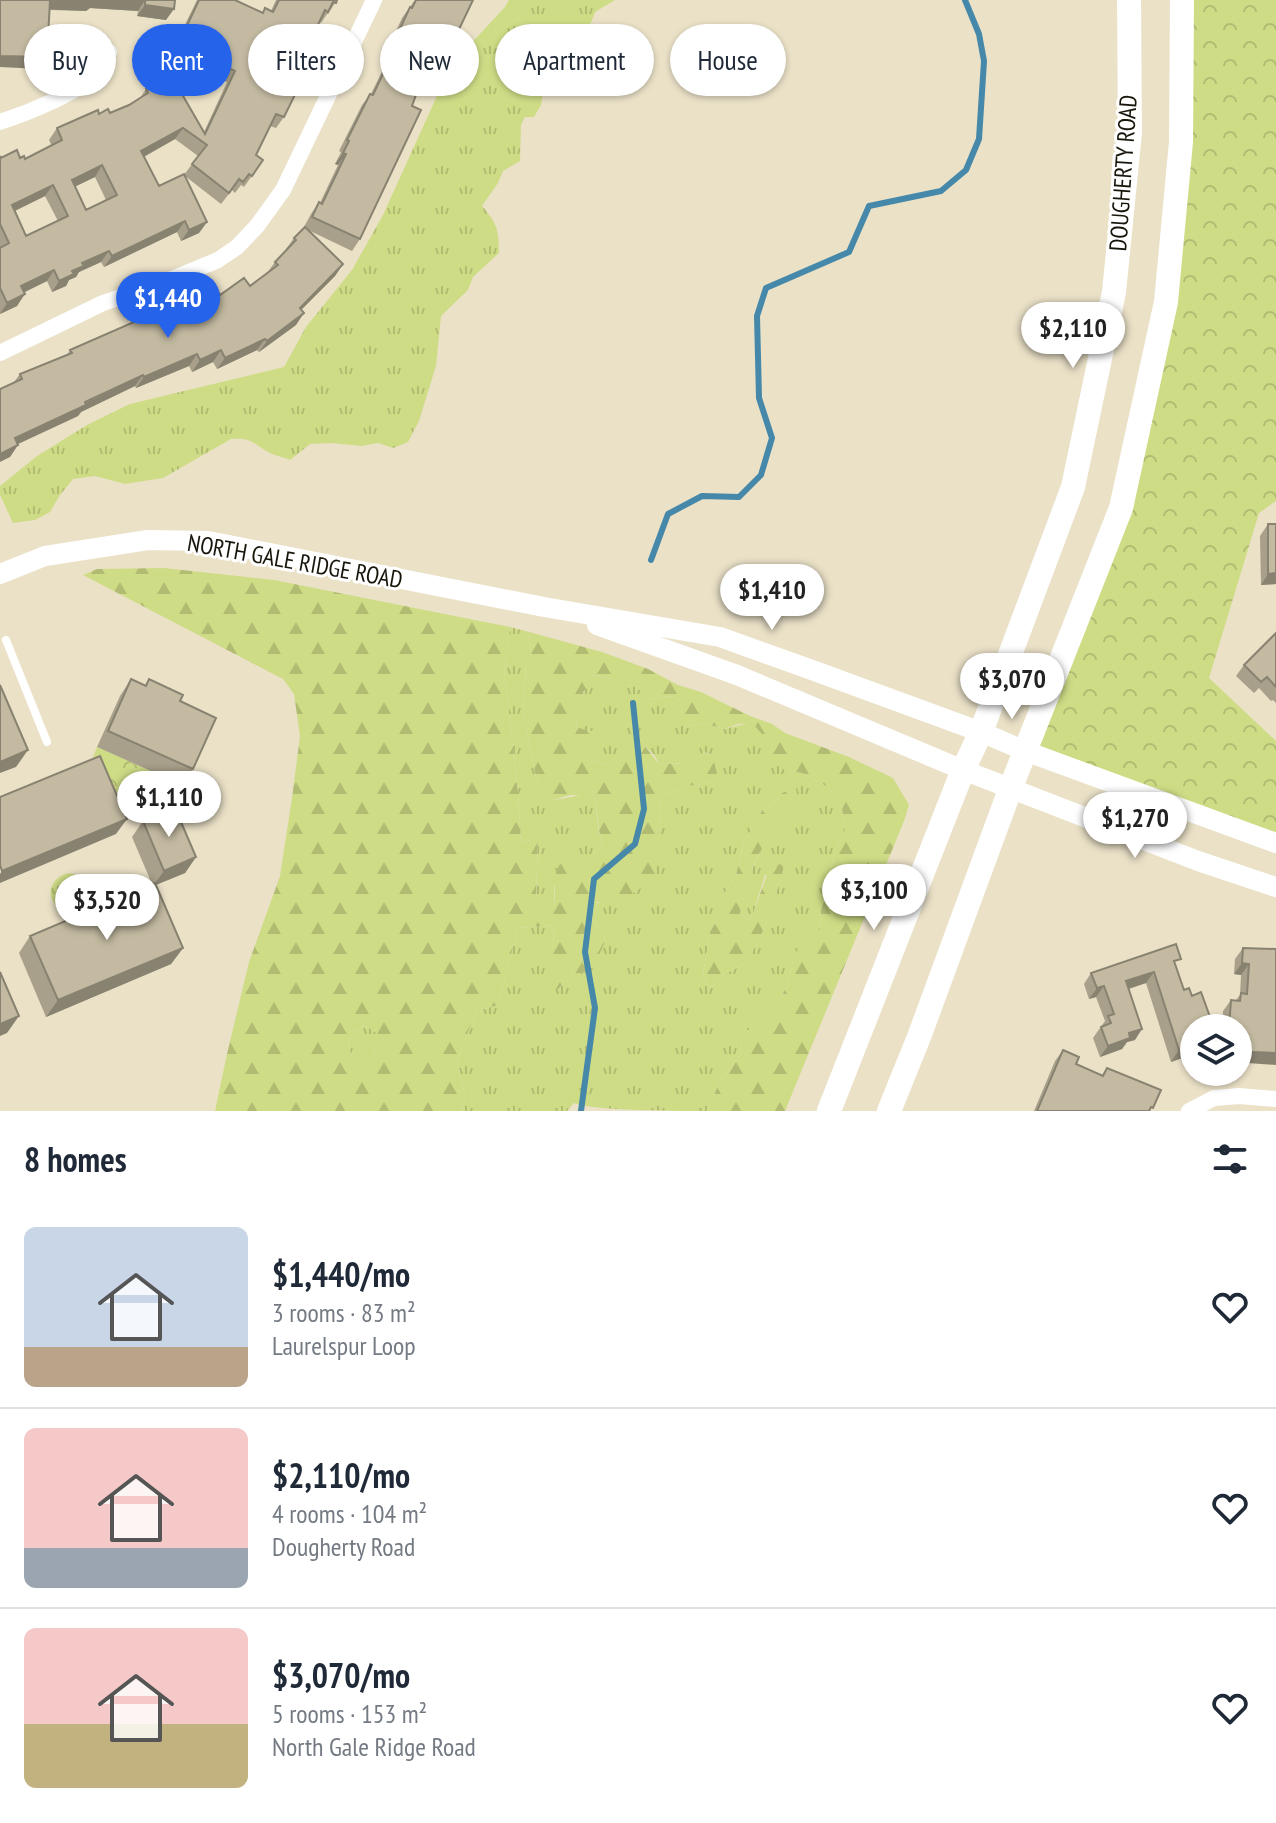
<!DOCTYPE html>
<html lang="en">
<head>
<meta charset="utf-8">
<style>
  body { margin:0; font-family:"PT Sans Narrow",sans-serif; background:#f2f2f3; color:#1f2937; height:100vh; display:flex; flex-direction:column; font-size:30px; white-space:nowrap }
  * { box-sizing:border-box; margin:0 }
  p { font-size:26px; color:#747a83 }
  .icon { flex:none; width:44px; height:44px; fill:none; stroke:currentColor; stroke-width:2; stroke-linecap:round; stroke-linejoin:round }
  .map { position:relative; height:1111px; overflow:hidden }
  .panel { display:flex; flex-direction:column; background:#fff; flex:1 }
  .panel>* { flex:none }
  .guide { position:absolute; left:24px; top:24px; width:800px; height:72px; display:flex; gap:16px }
  .controls { position:absolute; left:1180px; top:1014px; display:grid; gap:16px }
  .controls a { display:grid; place-items:center; width:72px; height:72px; border-radius:50%; background:#fff; box-shadow:0 2px 6px #0004; font-size:40px }
  .price { position:absolute; translate:-50% -68px; padding:0 18px; border-radius:28px; background:#fff; color:#222; font-size:26px; line-height:52px; filter:drop-shadow(0 2px 4px #0008) }
  .price::after { content:''; position:absolute; left:50%; top:48px; width:24px; height:18px; margin-left:-12px; background:inherit; clip-path:polygon(0 0,100% 0,50% 100%) }
  .price.selected { background:#2563eb; color:#fff }
  ul { padding:0; list-style:none }
  li { display:flex; align-items:center; gap:24px; height:200px; padding:0 24px }
  li+li { border-top:2px solid #e0e1e3 }
  li span { display:grid; place-items:center; flex:none; width:224px; height:160px; border-radius:12px; color:#555 }
  li>.icon { margin-inline-start:auto }
  span .icon { width:96px; height:96px; fill:#fffc; stroke-width:1 }
  li b { font-size:34px }
  h2 { display:flex; justify-content:space-between; align-items:center; height:96px; padding:0 24px; font-size:34px }
  .tag { padding:0 28px; border-radius:36px; background:#fff; box-shadow:0 2px 6px #0004; font-size:28px; line-height:72px }
  .tag.selected { background:#2563eb; color:#fff }
  .map>svg:first-child { display:block }
</style>
</head>
<body>
<div class="map">
<svg width="1276" height="1111" viewBox="0 0 1276 1111">
  <defs>
    <pattern id="grass-tufts" width="24" height="20" patternUnits="userSpaceOnUse" patternTransform="scale(2)"><rect width="24" height="20" fill="#cfdc86"/><path d="M3 7l-1-3M5 7V3M7 7l1-3M15 17l-1-3M17 17v-4M19 17l1-3" fill="none" stroke="#b1bc72"/></pattern>
    <pattern id="forest-firs" width="22" height="20" patternUnits="userSpaceOnUse" patternTransform="scale(2)"><rect width="22" height="20" fill="#cfdc86"/><path d="M5 1l3.5 6h-7zM16 11l3.5 6h-7z" fill="#b1bc72"/></pattern>
    <pattern id="park-crowns" width="20" height="18" patternUnits="userSpaceOnUse" patternTransform="scale(2)"><rect width="20" height="18" fill="#cfdc86"/><path d="M2 6a3 3 0 1 1 6 0M12 15a3 3 0 1 1 6 0" fill="none" stroke="#b1bc72"/></pattern>
  </defs>
  <rect width="100%" height="100%" fill="#eae1c7"/>
  <path fill="url(#grass-tufts)" fill-rule="evenodd" d="M509 0H615L595 12C591 24 586 33 581 44 574 60 577 74 564 88L550 89 543 93 541 105 534 117H525L521 125 520 161 503 171 498 183 482 206C497 223 499 230 499 253L473 277 468 290 441 316 436 366 419 421 408 442 393 448 378 443 362 446 331 443 310 444 290 460C283 457 276 456 270 453 253 444 252 437 231 439L163 478 125 484 95 476 73 479 60 495 50 512 35 520 13 523 0 495V486L37 456 87 425 130 404 284 367 306 327 352 270 383 215 451 65 505 7Z
    M510 627 529 632 531 654 526 666 523 712 536 777 546 801C557 800 585 795 592 790 598 807 596 825 602 843L593 856H573L554 887 555 906 536 901 538 838 521 843 518 793 504 669Z
    M590 675C614 679 635 681 651 700L661 696 678 697 684 727 703 723 724 729 752 722 773 746V761L789 771 802 773 826 786 836 794 842 808 845 831 835 852 821 911 820 932 794 955 789 980 782 996 742 1037 740 1056 720 1081 707 1111C679 1111 594 1111 574 1103L567 1111H462L465 1095 457 1061 476 1011 498 1005 518 928 554 925 553 945 547 962 557 990 574 973 592 967 606 940 598 930 595 921 585 919V904L588 900 599 903 654 874 652 856 658 838 661 798C676 787 691 785 709 783L712 755 704 752 692 763 659 764 655 756 644 745 628 744 616 758 604 765 590 759 592 731 577 729 576 716ZM782 793 777 824 764 842 744 888 740 914 749 920 753 914 765 875 781 879 760 939 744 964 723 975 712 987 707 985 703 974 710 932 717 920 725 892 736 875 744 842 763 809 774 802Z
    M69 873C96 876 97 905 72 913 45 909 43 879 69 873Z
    M366 1026 384 1037 383 1044 376 1048 371 1061 365 1068H357L352 1059 348 1041 354 1032Z"/>
  <path fill="url(#forest-firs)" fill-rule="evenodd" d="M164 568 274 580 510 627 504 669 518 793 521 843 538 838 536 900 555 906C556 889 549 862 573 856 579 855 587 856 593 856L602 843C597 826 598 807 592 790L585 795H571L546 802 536 777 523 712 526 666 531 654 529 632 602 652 648 669 678 685 701 692 750 716 772 724 785 733 849 757 893 778 909 805 904 821 785 1111H707L720 1081 740 1056 742 1037 782 996 789 980 794 955 804 941 820 932 821 911 835 852 845 831 842 808 836 794 826 786 802 773 789 771 780 768 773 761V746L752 723 738 724 724 729 703 723 683 727 678 697 661 696 651 700C635 682 614 679 591 675L592 683 583 692 586 702 584 711 576 717 577 728 592 731 597 741 590 759 604 765 616 758 628 743 644 745 659 764C676 763 693 767 703 752L712 755 717 773 709 783C691 785 676 787 661 798L658 838 653 856 654 874C637 895 615 908 588 900L585 905V919L595 921 598 930 606 940C598 955 594 976 574 973L557 990 550 986 547 962 553 945 554 925 518 928 498 1005 476 1011 457 1061 465 1095 462 1111H215L227 1054 249 962 280 876 292 798 300 736 294 694 283 679 83 575 97 569ZM366 1026 384 1038 382 1044 376 1048 371 1061 365 1068H357L352 1059 348 1041 354 1032Z
    M796 788 798 800C766 837 748 864 740 914L749 920 753 914 771 863 784 865 781 879 760 939 744 964 723 975 712 987 707 985 703 974 710 932 717 920 719 906 725 892 736 875 744 842 763 809 774 802 782 793Z"/>
  <path fill="url(#park-crowns)" d="M1182 0H1276V501L1259 513 1209 678 1276 741V843L1025 751 1121 508 1166 302Z
    M97 747 155 773 156 778 120 793 108 792 93 757Z"/>
  <g fill="none" stroke-linecap="round" stroke-linejoin="round">
    <path stroke="#4688a9" stroke-width="6" d="M651 560 668 514 702 496 739 497 761 475 772 438 759 398 757 316 766 288 849 252 869 206 941 191 966 170 979 139 984 61 979 34 965 0
      M581 1111 595 1008 585 952 594 879 635 844 644 809 633 703"/>
    <path stroke="#fff" stroke-width="8" d="M6 640 47 742"/>
    <path stroke="#fff" stroke-width="16" d="M0 122C28 113 75 94 96 74 102 68 105 59 109 52
      M0 353 103 303 165 282 218 260 237 247 257 226 283 190 374 0
      M1189 1111 1214 1098 1239 1096 1276 1099"/>
    <path stroke="#fff" stroke-width="20" d="M0 574 45 556 148 540 208 541 544 607 720 637 812 670 981 732 1025 751 1276 843
      M597 625 737 675 963 770 1198 861 1276 887"/>
    <path stroke="#fff" stroke-width="24" d="M829 1111 963 770 981 732 1073 487 1114 292 1130 132 1129 0
      M889 1111 919 1037 1011 787 1121 508 1166 302 1181 142 1182 0"/>
  </g>
  <path fill="#a8a08a" fill-rule="evenodd" d="M0 0H175L166 20 137 16 138 11 90 8 86 11 49 10 47 57 40 69Z
    M197 0H235L262 13 265 8 271 11 276 0H337L328 14H327L321 23 319 22 303 56 284 117 276 128 270 126 256 155 263 160 244 187 241 185 235 193 232 190 221 204 185 176 207 222 199 233 181 241 177 232 104 267 101 262 79 272 76 277 69 280 66 286 52 292 47 281 24 292 17 306 0 314V156L1 158 25 159 52 146 49 140 57 128 99 114 110 113 129 105 140 98 146 89 158 83 167 68 204 132 227 82 195 68 200 58 179 49 181 46 176 43ZM175 139 198 156 184 175 159 186 144 157ZM95 177 106 200 86 210 75 186ZM45 196 58 221 26 236 15 211Z
    M415 0H473L442 65 434 76 427 73 416 95 360 239 352 251 308 230 343 264 335 276 301 310 296 325 259 352 257 350 217 369 213 362 192 372 189 366 136 388 135 386 81 412 78 416 18 444 10 457 14 382 20 374 67 355 70 350 138 322 151 319 169 318 196 305 200 300 250 286 267 273 275 262 287 250 286 249 294 238 304 227 311 214 319 202 320 203 338 165 335 164 341 152 339 151 362 105 371 94 390 55 386 53 402 18Z
    M1268 524 1276 584 1261 585 1260 536Z
    M1276 633V703L1273 700 1271 701 1259 688 1254 693 1236 676 1244 665Z
    M131 679 145 685 149 679 180 701 193 769 182 785 97 747 120 696Z
    M143 821 196 857 185 873 156 885 183 948 171 964 46 1017 19 953 30 936 152 884 132 837Z
    M1243 948 1276 949 1247 1063 1245 1067 1238 1028H1222L1223 1011 1231 1000H1236L1240 995 1241 975 1234 974 1235 959Z
    M1176 967 1184 990 1192 996 1201 992 1194 1057 1186 1060 1185 1057 1171 1062 1146 983 1129 989 1135 1040 1127 1042 1122 1049 1100 1057 1093 1038 1105 1021 1096 997 1089 999 1084 984 1091 973Z
    M1063 1050 1076 1064 1102 1075 1107 1068 1151 1111H1034L1055 1061Z"/>
  <path fill="#888271" d="M48 0H145L138 11 90 8 86 11 42 9Z
    M145 5 174 9 166 20 137 16Z
    M0 56 47 57 40 69 0 67Z
    M183 128 175 139 134 162 141 151Z
    M343 153 346 154 338 165 335 164Z
    M102 165 95 177 64 192 72 180Z
    M53 185 45 196 4 216 12 205Z
    M185 221 177 232 104 267 112 256Z
    M207 222 199 233 181 241 189 230Z
    M109 251 101 262 79 272 76 277 69 280 66 286 52 292 59 281 82 263Z
    M343 264 335 276 292 319 300 308Z
    M54 270 47 281 13 298 21 286Z
    M25 294 17 306 0 314 7 303Z
    M304 313 296 325 259 352 267 341Z
    M265 339 257 350 217 369 225 358Z
    M221 350 213 362 192 372 200 360Z
    M197 354 189 366 136 388 144 377Z
    M143 375 135 386 81 412 78 416 7 449 15 438Z
    M18 445 10 457 0 462V454Z
    M1276 573V584L1261 585 1268 574Z
    M28 750 16 767 0 773V762Z
    M127 819 116 834 0 883V874L2 871Z
    M196 857 185 873 153 886 164 871Z
    M183 948 171 964 46 1017 58 1000Z
    M1242 963 1249 964 1241 975 1234 974Z
    M1154 972 1146 983 1118 992 1126 981Z
    M1104 986 1096 997 1089 999 1097 988Z
    M19 1016 7 1033 0 1036V1024Z
    M1142 1029 1135 1040 1127 1042 1122 1049 1100 1057 1108 1046 1129 1033Z
    M1193 1046 1185 1057 1171 1062 1179 1050Z
    M1194 1049V1057L1186 1060Z
    M1253 1052 1276 1053V1065L1247 1063 1245 1067 1238 1066V1055Z"/>
  <path fill="#c3baa1" stroke="#888271" stroke-width="2" fill-rule="evenodd" d="M0 0H50L47 57 0 56Z
    M145 0H175L174 9 145 5Z
    M199 0H235L263 13 265 8 273 12 279 0H337L336 3 333 2 328 12 325 10 303 56 312 60 284 117 276 114 256 155 263 160 252 176 249 174 243 182 239 179 229 193 192 164 207 145 183 128 141 151 159 186 184 174 207 222 189 230 185 221 112 256 109 251 82 263 84 266 72 271 74 274 59 281 54 270 21 286 25 294 7 303 0 288V248L9 243 0 224V156L1 158 17 150 20 158 24 156 25 159 62 140 57 128 98 110 99 114 108 109 110 113 129 105 148 93 146 89 161 80 167 68 205 134 235 71 203 56 207 47 187 37 188 35 184 32ZM102 165 117 195 86 210 72 180ZM53 185 68 216 26 236 12 205Z
    M416 0H473L442 65 433 61 416 95 412 106 421 110 360 239 312 217 319 202 322 204 346 154 343 153 349 141 347 140 370 94 373 95 397 44 394 42 410 7 412 8Z
    M305 227 343 264 300 308 304 313 267 341 265 339 225 358 221 350 200 360 197 354 144 377 143 375 85 402 86 405 15 438 18 445 0 454V389L22 379 20 374 72 353 70 350 136 321 138 322 147 318 151 319 167 312 169 318 202 303 200 300 218 292 220 295 244 278 250 286 278 265 275 262 296 240 294 238Z
    M1268 524H1276V573L1268 574Z
    M1276 633V687L1267 677 1261 682 1244 665Z
    M131 679 146 686 149 679 183 695 180 701 216 718 193 769 108 731Z
    M0 685 28 750 0 762Z
    M100 756 127 819 2 871 0 865V797Z
    M175 808 196 857 164 871 143 821Z
    M155 883 183 948 58 1000 30 936Z
    M1176 944 1181 959 1174 961 1184 990 1189 988 1192 996 1201 992 1214 1028H1194V1048L1193 1046 1179 1050 1154 972 1126 981 1142 1029 1129 1033 1130 1038 1108 1046 1101 1027 1111 1023 1108 1016 1114 1014 1104 986 1097 988 1091 973Z
    M1243 948 1276 949V1053L1253 1052V1056L1238 1055V1028H1229L1231 1000 1240 1001 1241 993 1247 994 1249 964 1242 963Z
    M0 972 19 1016 0 1024Z
    M1063 1050 1079 1057 1076 1064 1103 1076 1107 1068 1161 1090 1153 1108 1151 1107 1149 1111H1037Z"/>
  <g text-anchor="middle" dominant-baseline="central" stroke-width="6" stroke-linejoin="round" paint-order="stroke">
    <g font-size="24" fill="#18150b" stroke="#fff">
      <text transform="translate(1123 173) rotate(-86)">DOUGHERTY ROAD</text>
      <text transform="translate(295 561) rotate(10)">NORTH GALE RIDGE ROAD</text>
    </g>
  </g>
</svg>
<div class="controls">
<a><svg class="icon" aria-label="layers" viewBox="0 0 24 24"><path d="M12 4l9 5-9 5-9-5zM3 14l9 5 9-5"/></svg></a>
</div>
<b class="price selected" style="left:168px;top:340px">$1,440</b>
<b class="price" style="left:1073px;top:370px">$2,110</b>
<b class="price" style="left:772px;top:632px">$1,410</b>
<b class="price" style="left:1012px;top:721px">$3,070</b>
<b class="price" style="left:169px;top:839px">$1,110</b>
<b class="price" style="left:1135px;top:860px">$1,270</b>
<b class="price" style="left:874px;top:932px">$3,100</b>
<b class="price" style="left:107px;top:942px">$3,520</b>
<div class="guide">
<a class="tag">Buy</a>
<a class="tag selected">Rent</a>
<a class="tag">Filters</a>
<a class="tag">New</a>
<a class="tag">Apartment</a>
<a class="tag">House</a>
</div>
</div>
<section class="panel">
<h2>8 homes<svg class="icon" aria-label="filters" viewBox="0 0 24 24"><path d="M4 7h16M4 17h16"/><circle cx="9" cy="7" r="2"/><circle cx="15" cy="17" r="2"/></svg></h2>
<ul>
<li><span style="background:linear-gradient(#c9d6e8 75%,#b9a48a 0)"><svg class="icon" aria-label="home" viewBox="0 0 24 24"><path d="M3 11l9-7 9 7M6 9v11h12V9"/></svg></span><div><b>$1,440/mo</b><p>3 rooms · 83 m²</p><p>Laurelspur Loop</p></div><svg class="icon" aria-label="heart" viewBox="0 0 24 24"><path d="M12 20l-8-8c-3-5 5-10 8-4 3-6 11-1 8 4z"/></svg></li>
<li><span style="background:linear-gradient(#f6c9c9 75%,#9aa5b1 0)"><svg class="icon" aria-label="home" viewBox="0 0 24 24"><path d="M3 11l9-7 9 7M6 9v11h12V9"/></svg></span><div><b>$2,110/mo</b><p>4 rooms · 104 m²</p><p>Dougherty Road</p></div><svg class="icon" aria-label="heart" viewBox="0 0 24 24"><path d="M12 20l-8-8c-3-5 5-10 8-4 3-6 11-1 8 4z"/></svg></li>
<li><span style="background:linear-gradient(#f6c9c9 60%,#c2b280 0)"><svg class="icon" aria-label="home" viewBox="0 0 24 24"><path d="M3 11l9-7 9 7M6 9v11h12V9"/></svg></span><div><b>$3,070/mo</b><p>5 rooms · 153 m²</p><p>North Gale Ridge Road</p></div><svg class="icon" aria-label="heart" viewBox="0 0 24 24"><path d="M12 20l-8-8c-3-5 5-10 8-4 3-6 11-1 8 4z"/></svg></li>
</ul>
</section>
</body>
</html>
